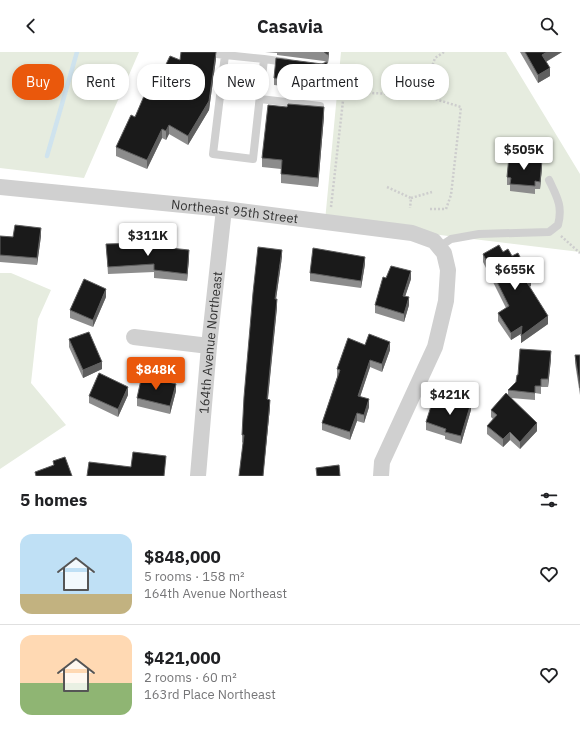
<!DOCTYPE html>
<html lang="en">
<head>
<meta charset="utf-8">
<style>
  body { margin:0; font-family:"IBM Plex Sans",sans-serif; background:#f6f6f6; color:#202124; height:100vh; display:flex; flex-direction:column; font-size:15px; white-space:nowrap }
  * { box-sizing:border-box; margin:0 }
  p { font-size:13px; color:#757577 }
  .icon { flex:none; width:22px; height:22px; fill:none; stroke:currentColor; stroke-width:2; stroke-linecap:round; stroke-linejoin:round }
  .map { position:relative; height:424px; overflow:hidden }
  .sheet { display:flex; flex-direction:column; background:#fff; flex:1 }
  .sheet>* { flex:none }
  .guide { position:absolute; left:12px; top:12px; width:556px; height:36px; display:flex; gap:8px }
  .price { position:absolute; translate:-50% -34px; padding:0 9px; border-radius:4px; background:#fff; color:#222; font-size:13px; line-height:26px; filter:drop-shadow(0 1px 2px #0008) }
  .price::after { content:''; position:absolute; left:50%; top:24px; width:12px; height:9px; margin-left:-6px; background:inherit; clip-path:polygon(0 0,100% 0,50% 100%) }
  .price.on { background:#ea580c; color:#fff }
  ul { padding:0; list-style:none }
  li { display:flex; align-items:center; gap:12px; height:100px; padding:0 20px }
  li+li { border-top:1px solid #e0e0e0 }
  li span { display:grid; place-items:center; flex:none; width:112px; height:80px; border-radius:12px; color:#555 }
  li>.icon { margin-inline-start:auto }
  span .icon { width:48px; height:48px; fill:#fffc; stroke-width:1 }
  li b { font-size:17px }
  h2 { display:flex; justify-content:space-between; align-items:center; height:48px; padding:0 20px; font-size:17px }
  .chip { padding:0 14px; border-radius:16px; background:#fff; box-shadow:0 2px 6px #0003; font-size:14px; line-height:36px }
  .chip.on { background:#ea580c; color:#fff }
  header { display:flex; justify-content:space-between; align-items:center; height:52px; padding:0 20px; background:#fff; font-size:18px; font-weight:700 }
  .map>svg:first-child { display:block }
</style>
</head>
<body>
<header><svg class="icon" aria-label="back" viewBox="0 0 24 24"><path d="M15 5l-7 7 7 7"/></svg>Casavia<svg class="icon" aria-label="search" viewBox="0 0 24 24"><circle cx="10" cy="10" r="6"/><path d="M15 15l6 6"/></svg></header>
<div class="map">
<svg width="580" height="424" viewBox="0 0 580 424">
  <rect width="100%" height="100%" fill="#fff"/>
  <path fill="#e6ecdf" d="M0 0H139L84 126 0 116Z
    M341 0H506L580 122V200L325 169Z
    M0 221H11L51 238 38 267 31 331 66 373 0 417Z"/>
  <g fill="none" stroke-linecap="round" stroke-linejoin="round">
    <path stroke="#cfe3ee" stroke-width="4.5" d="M47 104 77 0"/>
    <path stroke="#cdcdcd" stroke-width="2.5" stroke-dasharray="2 2" stroke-linecap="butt" d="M422 43 435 6 444 0
      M387 135 411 146 410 156
      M411 146 432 140
      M331 155 344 40 422 43 461 55 451 143 446 157H428
      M561 184 580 201"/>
    <path stroke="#d0d0d0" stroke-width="8" d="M201 0 225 3
      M225 3 264 7 253 107 213 102Z
      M264 7 286 10
      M260 47 320 54
      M439 195 451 187 479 182 549 180 558 173C563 154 557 145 549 128"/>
    <g stroke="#d0d0d0" stroke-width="16">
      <path id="s1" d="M0 135 224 157 412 181 434 189 444 201 448 218 446 249 435 295 382 410 381 424"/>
      <path d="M134 285 209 294"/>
      <path id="s2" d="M198 424 209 294 224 157"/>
    </g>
  </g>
  <path fill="#8c8c8c" d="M265 0H329L328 11H327V13L329 21 328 39 274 33V26L326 10 324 9 277 3V1Z
    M520 0H562L546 10 550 24 538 31Z
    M216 7 209 58 188 93 169 82 166 88 162 86 147 117 116 104V95L135 65 156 33 180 8Z
    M324 64 318 135 281 131V117L262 115V106Z
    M542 115 540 137H535V142L510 139V133H507V125Z
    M0 184 13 185 41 184 37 213 0 210Z
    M106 192 141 193 189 206 187 229 154 226V220L108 222Z
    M503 200 512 204 531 234 529 235 548 272 521 291V282L511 288 498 269V261L506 256 483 210V202Z
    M282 205 276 247 277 255 268 347 270 355 263 424H239L243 391 242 390V383Z
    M365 212 361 236 310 229V221Z
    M386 226 411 227 405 244 409 253 404 270 375 261V253Z
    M106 245 93 275 70 266V258Z
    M69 287 102 317 83 326 69 295Z
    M365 293 390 298 382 320 370 315 360 345 369 355 364 371 357 369 350 388 322 378V371L337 325V317Z
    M575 303H580V343L575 311Z
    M551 307 548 335H541V342L535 341V348L511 346 537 379 520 397 510 388 503 395 487 382V374L493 367 491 365V358L508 343V338L516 330 518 323Z
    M176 339 170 362 137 354V346Z
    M128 343 118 365 89 351V344Z
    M450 356 471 358 461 392 445 387V384L426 378V370Z"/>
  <path fill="#5f5f5f" d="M216 0V7L209 58 188 93V84Z
    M328 0H329L328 11Z
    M547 0H562L542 12V3Z
    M329 14V21L328 39V31Z
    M550 16V24L538 31V23Z
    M324 55V64L318 135V126Z
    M169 73V82L166 88V79Z
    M162 77V86L147 117V108Z
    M542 108V115L540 137V130Z
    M41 176V184L37 213V206Z
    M189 198V206L187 229V222Z
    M282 198V205L275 254V247Z
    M365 205V212L361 236V229Z
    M411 219V227L403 251V244Z
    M531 227V234L526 237V229Z
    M106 237V245L93 275V268Z
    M409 245V253L404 270V262Z
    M277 247V255L267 355V347Z
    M548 264V272L521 291V284Z
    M522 274V281L511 288V281Z
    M390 290V298L382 320V312Z
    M551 299V307L548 335V327Z
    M370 308V315L358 351V344Z
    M102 310V317L83 326V318Z
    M176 332V339L170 362V354Z
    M128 335V343L118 365V357Z
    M369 347V355L364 371V363Z
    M270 348V355L263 424Z
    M471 351V358L461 392V384Z
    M357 361V369L350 388V380Z
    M537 371V379L520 397V390Z
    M510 380V388L503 395V387Z"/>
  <path fill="#1a1a1a" stroke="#5f5f5f" d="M181 0H216L209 49 188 84 169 73 166 79 162 77 147 108 116 95 131 63 135 65 150 30 156 33 170 4 180 8Z
    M324 0H328V3Z
    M525 0H547L542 3 550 16 538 23Z
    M276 6 322 12 327 10V13L329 14 328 31 274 26Z
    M288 52 324 55 318 126 281 122 282 108 262 106 268 53 287 55Z
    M509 104 542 108 540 130 535 129V134L510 132 511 126 507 125Z
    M15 173 41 176 37 206 0 203V184L13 185Z
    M141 191V193L189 198 187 222 154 218V212L108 215 106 192Z
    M499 193 503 200 508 197 512 204 518 201 531 227 526 229 548 264 521 284 522 274 511 281 498 261 509 254 483 202Z
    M258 195 282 198 275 247H277L267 347 270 348 263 424H239L244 383H242L244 345 253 241Z
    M313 196 365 205 361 229 310 221Z
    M391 214 411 219 403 244 409 245 404 262 375 253 383 225 386 226Z
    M84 227 106 237 93 268 70 258Z
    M89 280 102 310 83 318 69 287Z
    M369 282 390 290 382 312 370 308 358 344 369 347 364 363 357 361 350 380 322 371 340 318 337 317 348 286 365 293Z
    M520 297 551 299 548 327H541V334H535V341L508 338 516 330 517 323H518Z
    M575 303H580V336Z
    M99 321 128 335 118 357 89 344Z
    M142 323 176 332 170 354 137 346Z
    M506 341 537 371 520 390 510 380 503 387 487 374 497 363 491 358Z
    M452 345 471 351 461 384 445 380 446 377 426 370 432 351 450 356Z
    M133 400 166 404 164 424H87L89 410 131 415Z
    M65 405 72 424H36L35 420 54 413 53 409Z
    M339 413 340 424H317L316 416Z"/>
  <g text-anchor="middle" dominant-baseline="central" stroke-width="4" stroke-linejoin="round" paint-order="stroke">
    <g font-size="13" fill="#333" stroke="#fff">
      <text stroke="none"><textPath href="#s1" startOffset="236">Northeast 95th Street</textPath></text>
      <text stroke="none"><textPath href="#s2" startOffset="134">164th Avenue Northeast</textPath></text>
    </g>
  </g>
</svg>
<b class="price" style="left:524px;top:119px">$505K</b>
<b class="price" style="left:148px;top:205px">$311K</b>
<b class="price" style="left:515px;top:239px">$655K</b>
<b class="price on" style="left:156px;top:339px">$848K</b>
<b class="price" style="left:450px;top:364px">$421K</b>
<div class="guide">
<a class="chip on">Buy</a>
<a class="chip">Rent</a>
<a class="chip">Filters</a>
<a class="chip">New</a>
<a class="chip">Apartment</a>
<a class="chip">House</a>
</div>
</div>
<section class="sheet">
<h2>5 homes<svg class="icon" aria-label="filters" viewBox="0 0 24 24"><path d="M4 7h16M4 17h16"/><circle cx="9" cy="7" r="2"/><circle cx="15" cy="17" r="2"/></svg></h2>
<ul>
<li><span style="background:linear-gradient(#bfe0f5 75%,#c2b280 0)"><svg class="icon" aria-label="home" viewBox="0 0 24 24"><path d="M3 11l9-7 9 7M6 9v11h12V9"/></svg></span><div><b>$848,000</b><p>5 rooms · 158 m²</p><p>164th Avenue Northeast</p></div><svg class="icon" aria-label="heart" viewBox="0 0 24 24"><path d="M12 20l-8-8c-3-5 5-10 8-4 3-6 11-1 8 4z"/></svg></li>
<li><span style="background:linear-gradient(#ffd9b3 60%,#8fb573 0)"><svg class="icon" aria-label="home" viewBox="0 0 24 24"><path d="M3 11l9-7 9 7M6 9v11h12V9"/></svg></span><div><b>$421,000</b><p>2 rooms · 60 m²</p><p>163rd Place Northeast</p></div><svg class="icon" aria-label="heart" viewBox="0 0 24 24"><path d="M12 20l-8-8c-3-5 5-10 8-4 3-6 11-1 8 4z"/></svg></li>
</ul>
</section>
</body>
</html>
